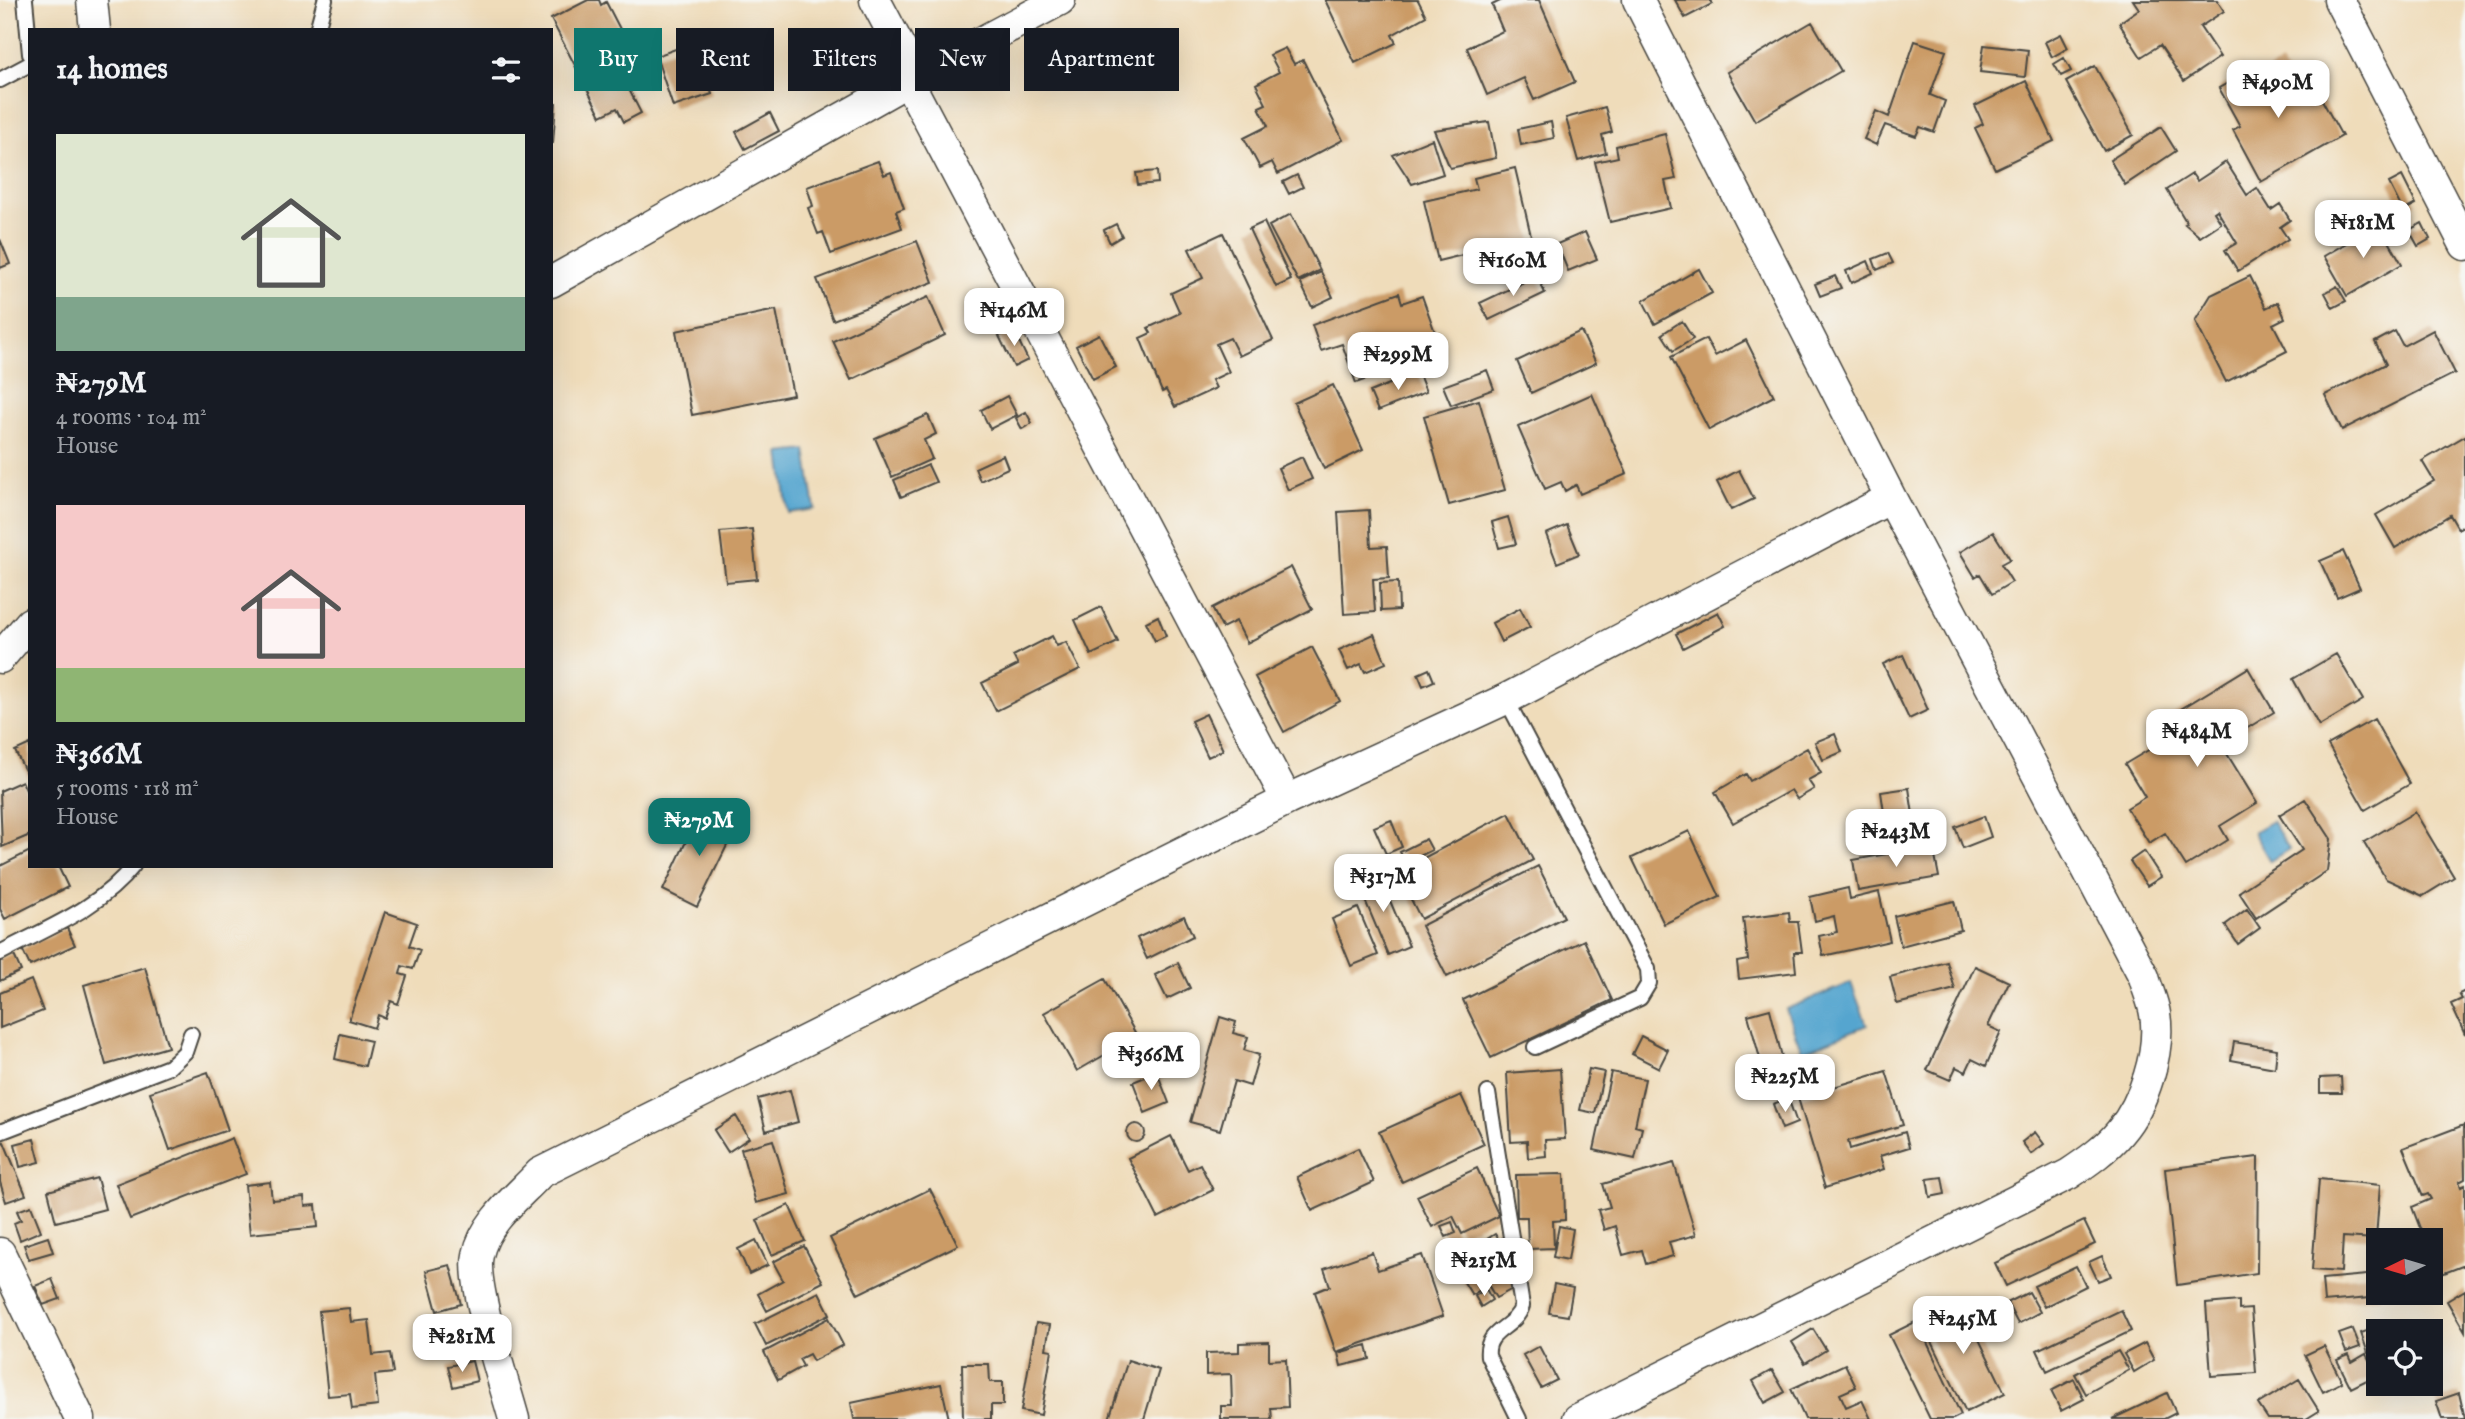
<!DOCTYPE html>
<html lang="en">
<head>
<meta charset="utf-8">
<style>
  body { margin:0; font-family:"IM FELL English",serif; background:#20242c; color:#f1f3f6; height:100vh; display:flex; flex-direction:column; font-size:26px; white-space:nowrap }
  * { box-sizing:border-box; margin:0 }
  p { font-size:23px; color:#9ea1a6 }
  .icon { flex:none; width:38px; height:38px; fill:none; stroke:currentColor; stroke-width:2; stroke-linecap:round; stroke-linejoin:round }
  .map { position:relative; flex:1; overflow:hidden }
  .drawer { position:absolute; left:28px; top:28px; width:525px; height:840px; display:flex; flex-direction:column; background:#171b24; border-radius:0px; box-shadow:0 7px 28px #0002 }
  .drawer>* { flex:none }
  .top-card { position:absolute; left:574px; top:28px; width:665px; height:63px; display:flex; gap:14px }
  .needle { width:46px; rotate:265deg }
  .buttons { position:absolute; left:2366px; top:1228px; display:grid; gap:14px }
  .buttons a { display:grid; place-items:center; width:77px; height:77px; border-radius:0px; background:#171b24; box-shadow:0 7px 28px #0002; font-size:35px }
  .price { position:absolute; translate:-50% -60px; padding:0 16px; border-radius:14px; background:#fff; color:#222; font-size:23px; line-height:46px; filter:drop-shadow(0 2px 4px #0008) }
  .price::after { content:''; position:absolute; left:50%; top:42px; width:21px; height:16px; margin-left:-10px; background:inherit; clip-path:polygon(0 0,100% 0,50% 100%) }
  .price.current { background:#0f766e; color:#fff }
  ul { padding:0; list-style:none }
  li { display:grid; align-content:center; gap:14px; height:371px; padding:0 28px }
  li span { display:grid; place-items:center; height:217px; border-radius:0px; color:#555 }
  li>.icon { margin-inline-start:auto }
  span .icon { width:126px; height:126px; fill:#fffc; stroke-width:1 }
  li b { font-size:30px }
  h2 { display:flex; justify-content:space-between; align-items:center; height:84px; padding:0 28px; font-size:30px }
  .tag { padding:0 24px; border-radius:0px; background:#171b24; box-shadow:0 7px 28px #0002; font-size:24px; line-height:63px }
  .tag.current { background:#0f766e; color:#fff }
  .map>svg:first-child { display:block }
</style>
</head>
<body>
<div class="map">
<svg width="2465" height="1419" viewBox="0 0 2465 1419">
  <rect width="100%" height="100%" fill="#f6f6f2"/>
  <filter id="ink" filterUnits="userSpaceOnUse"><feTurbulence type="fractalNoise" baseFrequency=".0143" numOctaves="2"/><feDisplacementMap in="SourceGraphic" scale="14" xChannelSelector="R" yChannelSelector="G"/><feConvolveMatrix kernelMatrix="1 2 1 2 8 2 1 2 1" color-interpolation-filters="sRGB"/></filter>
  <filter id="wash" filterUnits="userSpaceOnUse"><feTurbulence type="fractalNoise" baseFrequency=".00686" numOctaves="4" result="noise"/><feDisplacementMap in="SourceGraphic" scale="28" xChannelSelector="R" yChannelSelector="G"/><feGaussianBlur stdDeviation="1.57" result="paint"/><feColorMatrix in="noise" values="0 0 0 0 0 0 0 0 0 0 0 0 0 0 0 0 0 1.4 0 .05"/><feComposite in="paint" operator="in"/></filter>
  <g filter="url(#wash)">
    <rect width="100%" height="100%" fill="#efdcba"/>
    <path fill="#55a5cf" stroke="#40687d" stroke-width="2" d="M806 450 815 509 788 513 780 453Z
      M2272 821 2289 849 2270 861 2253 832Z
      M1851 983 1867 1025 1802 1052 1786 1009Z"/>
    <g id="blocks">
      <path fill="#cb9b66" d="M588 0H599L601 5 606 2 637 62 620 72 641 113 624 122 617 108 601 116 551 19Z
        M1325 0H1418L1426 16 1392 35 1396 43 1355 63Z
        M1502 0H1539L1575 82 1534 100 1524 78 1487 95 1467 48 1503 31 1492 5Z
        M1675 0H1710L1712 4 1685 18Z
        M2133 0H2217L2224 11 2200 27 2220 57 2184 81 2160 45 2141 57 2119 23 2139 9Z
        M1812 22 1841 71 1755 121 1727 72Z
        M2061 34 2068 48 2052 57 2045 42Z
        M1915 41 1946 51 1930 95 1945 101 1934 132 1920 127 1916 136 1885 125 1876 145 1864 139 1876 111 1889 117Z
        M695 42 712 94 673 107 656 56Z
        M1984 45 2028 50 2025 77 1980 72Z
        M1285 48 1294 64 1303 60 1343 140 1278 174 1272 162 1260 168 1244 138 1268 126 1259 107 1266 104 1256 84 1279 72 1270 55Z
        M2064 58 2071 71 2061 76 2054 64Z
        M2281 63 2297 91 2312 82 2342 136 2261 182 2233 130 2240 126 2219 88 2246 73 2250 80Z
        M2095 66 2133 135 2104 151 2066 82Z
        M2026 81 2054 141 1995 169 1975 128 1983 124 1975 106Z
        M551 103H556L553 143H551Z
        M1605 107 1612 132 1602 135 1606 153 1578 161 1566 118Z
        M770 113 779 131 745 149 736 132Z
        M1489 122 1496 158 1450 168 1434 130Z
        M1551 122 1554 138 1521 145 1518 129Z
        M2161 127 2176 151 2125 185 2110 160Z
        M1665 134 1676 179 1665 181 1671 208 1610 222 1595 162 1618 157 1616 146Z
        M1432 139 1443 174 1412 184 1393 155Z
        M878 161 884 175 891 172 904 208 896 211 902 228 831 254 823 232 818 234 808 208 813 206 807 187Z
        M2226 162 2247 195 2257 188 2271 210 2280 204 2290 220 2280 227 2288 239 2238 271 2225 250 2237 243 2217 210 2214 212 2221 223 2200 237 2185 224 2187 223 2167 190 2192 174 2197 181Z
        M1515 168 1532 240 1514 244 1519 261 1476 271 1471 253 1438 261 1424 201 1477 189 1474 178Z
        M1157 171 1158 183 1138 185 1136 173Z
        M1297 175 1303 187 1289 194 1283 182Z
        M2402 176 2416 204 2403 211 2389 183Z
        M1291 214 1320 270 1298 281 1269 226Z
        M1264 222 1291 280 1276 287 1249 229Z
        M2422 223 2430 239 2418 246 2409 230Z
        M1116 224 1122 236 1110 243 1104 230Z
        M2379 224 2402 264 2347 296 2324 256Z
        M1585 232 1597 259 1568 271 1557 244Z
        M1223 233 1273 340 1239 356 1230 338 1216 344 1229 372 1212 380 1216 388 1175 407 1166 390 1162 392 1140 338 1151 333 1148 328 1180 313 1171 293 1203 278 1189 249Z
        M0 239 10 264 0 268Z
        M917 241 933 282 833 320 817 279Z
        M1888 253 1893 263 1877 270 1873 259Z
        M1868 261 1873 273 1851 283 1846 271Z
        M1699 269 1712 293 1655 324 1643 301Z
        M1321 272 1333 297 1312 307 1300 282Z
        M1537 276 1545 293 1489 320 1480 303Z
        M1835 276 1841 288 1820 296 1815 284Z
        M2250 276 2266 308 2278 302 2285 318 2273 324 2287 351 2226 382 2195 321 2211 295Z
        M2337 286 2346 301 2333 308 2325 293Z
        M1399 293 1402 303 1422 296 1436 335 1416 342 1422 359 1356 383 1342 344 1321 351 1312 325Z
        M928 297 945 335 851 380 833 341Z
        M776 310 793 395 692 415 676 331Z
        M1682 321 1693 339 1673 351 1662 334Z
        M1013 329 1028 360 1014 367 999 336Z
        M2433 330 2455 373 2342 430 2325 395 2386 364 2375 342 2395 331 2403 346Z
        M1581 331 1596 363 1531 393 1517 361Z
        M1099 334 1116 367 1093 379 1076 346Z
        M1706 339 1715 356 1746 340 1774 396 1709 430 1671 357Z
        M1487 370 1494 389 1451 405 1443 386Z
        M1418 372 1426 392 1378 411 1370 392Z
        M1333 385 1363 450 1324 469 1294 403Z
        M1592 394 1627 474 1580 494 1576 485 1565 491 1561 482 1545 489 1518 427Z
        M1007 396 1017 415 990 429 981 410Z
        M1479 400 1505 490 1449 505 1424 416Z
        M1026 412 1032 423 1022 429 1016 418Z
        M928 415 936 434 924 440 932 459 892 477 875 438Z
        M2465 436V525L2458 529 2450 515 2395 548 2376 515 2434 481 2422 461Z
        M1003 455 1008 468 980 481 975 468Z
        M1302 457 1312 479 1288 490 1278 468Z
        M928 465 936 482 901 497 894 480Z
        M1739 470 1754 499 1731 510 1717 482Z
        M1369 510 1371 547 1387 546 1389 578 1373 579 1375 612 1344 614 1338 512Z
        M1508 517 1516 544 1499 548 1492 522Z
        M1567 525 1579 554 1557 563 1546 534Z
        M752 529 757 579 726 582 720 532Z
        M1993 532 2010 559 2001 564 2012 582 1992 594 1980 574 1975 577 1960 552Z
        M2343 551 2360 588 2337 598 2320 561Z
        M1291 567 1312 609 1247 643 1236 621 1222 628 1212 608Z
        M1398 582 1399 610 1381 611 1380 583Z
        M1101 607 1118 642 1091 655 1075 620Z
        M1520 608 1530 627 1501 642 1492 623Z
        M1718 612 1725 626 1683 648 1676 634Z
        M1158 616 1166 636 1155 641 1146 622Z
        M1374 634 1386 663 1365 672 1361 664 1348 670 1339 650Z
        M1052 636 1057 646 1066 642 1080 669 996 711 982 683 1018 665 1013 656Z
        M1312 647 1340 701 1284 732 1255 677Z
        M2336 654 2363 700 2319 726 2293 679Z
        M1903 655 1928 710 1909 719 1883 664Z
        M2248 668 2274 712 2221 744 2257 803 2220 826 2228 840 2186 866 2165 833 2149 843 2127 808 2145 797 2125 764 2162 742 2153 726Z
        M1429 669 1434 681 1423 686 1418 674Z
        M1206 714 1223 750 1208 757 1191 721Z
        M2374 719 2410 784 2365 810 2328 745Z
        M1835 734 1842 752 1823 760 1815 742Z
        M30 744V781L15 751Z
        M1807 748 1821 773 1808 780 1814 789 1797 799 1791 790 1733 823 1715 792 1746 774 1750 781Z
        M22 781 30 799V835L2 847 0 791Z
        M1909 788 1914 821 1886 826 1881 792Z
        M2305 799 2331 839 2327 871 2256 918 2239 892 2302 850 2279 815Z
        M701 810 736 827 697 907 663 890Z
        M2415 812 2454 877 2423 896 2386 879 2364 842Z
        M1509 813 1533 860 1421 919 1397 872Z
        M1984 816 1991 837 1963 848 1955 827Z
        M1391 820 1402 847 1386 854 1374 827Z
        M1689 831 1720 897 1664 924 1632 858Z
        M1426 839 1432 850 1406 863 1400 852Z
        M1933 846 1939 877 1858 891 1853 860Z
        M30 851V866H58L68 887 5 919 0 909V866Z
        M2144 851 2161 877 2147 886 2130 861Z
        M1538 866 1564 917 1447 977 1421 926Z
        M1378 872 1409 946 1388 955 1357 881Z
        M1848 888 1850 899 1879 892 1890 941 1823 956 1819 936 1837 932 1834 916 1815 921 1810 897Z
        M1954 901 1961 930 1901 946 1894 916Z
        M1358 908 1378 955 1351 966 1332 919Z
        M2247 909 2260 928 2238 944 2225 925Z
        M385 912 417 923 409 946 420 950 413 969 402 966 400 974 407 976 398 1004 391 1001 385 1018 378 1015 374 1028 349 1020Z
        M1789 912 1790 922H1798L1802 952H1794L1796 972 1739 979 1737 962 1748 960 1743 918Z
        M1184 916 1193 936 1147 959 1137 938Z
        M67 928 75 945 30 966 22 949Z
        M1584 940 1612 1000 1491 1058 1463 1000Z
        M13 953 21 971 0 981V959Z
        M1947 962 1955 989 1897 1004 1890 977Z
        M1178 963 1190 988 1167 999 1155 975Z
        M1975 966 2009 982 1988 1026 2001 1032 1986 1066 1972 1059 1966 1072 1956 1067 1950 1080 1927 1070Z
        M145 967 168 1047 106 1065 84 985Z
        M1105 979 1137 1036 1077 1071 1044 1013Z
        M31 980 43 1011 0 1028V993Z
        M2465 991V1035L2451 1004 2462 999 2459 994Z
        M1770 1009 1782 1057 1761 1062 1748 1015Z
        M1220 1017 1236 1022 1233 1033 1248 1037 1244 1050 1259 1055 1250 1086 1234 1081 1220 1130 1190 1122Z
        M340 1034 371 1041 365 1066 335 1059Z
        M1641 1036 1668 1050 1659 1068 1632 1054Z
        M2234 1042 2277 1049 2275 1068 2231 1060Z
        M1560 1069 1565 1139 1545 1140 1546 1156 1528 1158 1527 1141 1511 1142 1507 1073Z
        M1589 1069 1604 1072 1595 1113 1580 1110Z
        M1886 1071 1903 1125 1848 1141 1850 1149 1905 1132 1909 1147 1880 1156 1884 1169 1825 1188 1798 1098Z
        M208 1072 228 1130 170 1150 150 1092Z
        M1157 1072 1169 1103 1145 1113 1133 1082Z
        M1611 1072 1645 1079 1635 1126 1642 1128 1635 1159 1594 1150Z
        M2341 1077 2342 1093H2320V1078Z
        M790 1090 798 1122 766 1131 758 1099Z
        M1461 1095 1484 1144 1402 1182 1379 1132Z
        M1788 1098 1797 1123 1782 1129 1773 1104Z
        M736 1116 749 1138 728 1152 714 1130Z
        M1127 1133a9 9 0 1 1 18 0a9 9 0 1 1-18 0Z
        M2464 1125 2465 1179 2459 1182 2461 1187 2465 1185V1265L2439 1275 2431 1254V1241H2425L2412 1207 2431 1199 2428 1194 2423 1196 2403 1148Z
        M2035 1132 2044 1144 2031 1154 2022 1142Z
        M1171 1136 1188 1170 1200 1164 1213 1190 1158 1218 1128 1158Z
        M232 1138 246 1174 130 1219 116 1184Z
        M34 1139 40 1162 20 1167 15 1144Z
        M773 1140 789 1194 756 1203 741 1149Z
        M4 1142 26 1195 6 1202 0 1182V1143Z
        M1358 1148 1374 1182 1312 1211 1297 1177Z
        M2258 1157 2257 1273 2177 1285 2165 1169Z
        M1674 1163 1696 1235 1669 1242 1673 1256 1646 1264 1642 1250 1623 1255 1615 1226 1604 1230 1598 1210 1610 1207 1603 1184Z
        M1477 1168 1499 1216 1462 1234 1453 1216 1432 1227 1417 1196Z
        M1564 1174 1565 1220 1553 1221 1554 1248 1528 1249 1527 1217H1517L1516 1175Z
        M1942 1177 1945 1194 1930 1197 1927 1179Z
        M97 1178 105 1209 56 1222 48 1191Z
        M2319 1179 2380 1185 2376 1239 2343 1237 2341 1272 2312 1270Z
        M270 1182 272 1200 304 1197 305 1206 316 1205 318 1227 250 1234 245 1185Z
        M930 1189 958 1245 858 1294 830 1238Z
        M789 1205 805 1241 772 1255 757 1220Z
        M31 1206 41 1231 20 1240 14 1223 21 1220 17 1211Z
        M2084 1221 2095 1244 2006 1286 1995 1263Z
        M1452 1222 1456 1233 1446 1237 1441 1226Z
        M1559 1226 1573 1229 1568 1260 1553 1257Z
        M1495 1234 1511 1256 1514 1288 1496 1298 1488 1285 1472 1295 1451 1261Z
        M48 1237 53 1252 29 1259 24 1245Z
        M756 1240 768 1265 749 1274 738 1249Z
        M804 1246 823 1282 767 1311 758 1294 783 1280 773 1262Z
        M1372 1252 1378 1270 1422 1255 1443 1316 1336 1352 1315 1292 1330 1286 1324 1269Z
        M2102 1256 2111 1276 2098 1281 2089 1262Z
        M450 1265 461 1304 437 1311 426 1271Z
        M2076 1266 2086 1286 2044 1307 2034 1286Z
        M2378 1274 2381 1297 2324 1302 2322 1279Z
        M52 1279 60 1299 43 1305 35 1286Z
        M1554 1284 1573 1288 1568 1316 1549 1313Z
        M1486 1289 1492 1300 1481 1307 1475 1296Z
        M2465 1290V1332L2447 1301Z
        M819 1292 830 1314 766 1346 755 1324Z
        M2029 1292 2040 1312 2018 1324 2007 1303Z
        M1960 1300 2005 1393 1966 1412 1921 1319Z
        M2239 1301V1310L2251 1309 2256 1373 2211 1376 2206 1304Z
        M349 1308 351 1322 369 1320 373 1355 390 1353 393 1373 375 1375 378 1406 352 1409 350 1394 328 1396 319 1311Z
        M2121 1310 2131 1331 2047 1371 2037 1350Z
        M829 1318 843 1345 813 1361 809 1354 799 1359 803 1366 778 1380 764 1352Z
        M1917 1321 1961 1415 1953 1419H1930L1889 1335Z
        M2392 1322 2395 1332H2378V1349L2368 1353 2361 1333Z
        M1036 1323 1050 1325 1046 1349 1052 1350 1041 1415 1021 1411Z
        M1813 1329 1826 1350 1805 1363 1792 1342Z
        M2353 1329 2360 1347 2346 1352 2339 1334Z
        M1269 1342V1360L1286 1359 1288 1407 1271 1408 1272 1419H1221V1406H1232L1231 1374 1206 1375V1353L1239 1352V1343Z
        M2145 1343 2154 1360 2134 1372 2124 1354Z
        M1367 1345 1370 1359 1341 1366 1338 1353Z
        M1539 1346 1557 1380 1541 1388 1523 1355Z
        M2324 1346 2342 1382 2323 1392 2305 1355Z
        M2118 1351 2129 1370 2086 1394 2075 1374Z
        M2366 1354 2377 1375 2351 1388 2337 1360 2349 1355 2352 1362Z
        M1128 1360 1159 1370 1144 1419H1109Z
        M472 1361 477 1381 453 1387 448 1366Z
        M962 1364H989L990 1382H1003V1405H991V1419H963Z
        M1845 1364 1856 1387 1840 1394 1846 1407 1862 1400 1871 1419H1805L1791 1389Z
        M1772 1370 1785 1392 1765 1403 1753 1381Z
        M2074 1379 2084 1399 2061 1411 2051 1391Z
        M2299 1379 2319 1411 2306 1419H2268L2258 1404Z
        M941 1384 949 1419H854L851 1403Z
        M2167 1393 2176 1413 2164 1419H2112Z
        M2459 1393 2465 1419H2442L2436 1401Z"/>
    </g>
  </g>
  <g filter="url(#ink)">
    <use href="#blocks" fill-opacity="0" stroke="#484640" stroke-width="2"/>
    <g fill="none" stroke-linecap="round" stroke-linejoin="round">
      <g stroke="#484640" stroke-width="18">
        <path id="lane" d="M25 0 30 54
          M317 30 325 0
          M0 80 30 64
          M1506 699 1648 969 1649 983 1640 998 1535 1047
          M0 953C47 928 99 909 133 866
          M1488 1093 1522 1306C1515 1329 1485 1329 1488 1356L1519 1419
          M0 1132 169 1067 185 1052 191 1034"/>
      </g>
      <g stroke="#484640" stroke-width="33">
        <path id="street" d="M92 0 95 30
          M875 0 901 49 908 81 1287 800
          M2339 0 2465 245
          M551 282 908 81 1060 0
          M0 658 30 623
          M0 1253 80 1419
          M514 1419C505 1385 471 1284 478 1255 485 1221 518 1197 540 1173L1287 800 1506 699 1891 498
          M1578 1419 2069 1174C2087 1162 2106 1149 2120 1132 2144 1104 2161 1051 2155 1014 2153 1001 2147 989 2144 977L1891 498 1638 0"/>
      </g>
      <use href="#lane" stroke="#fff" stroke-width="14"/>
      <use href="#street" stroke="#fff" stroke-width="30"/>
    </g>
  </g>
</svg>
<div class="buttons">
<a><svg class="needle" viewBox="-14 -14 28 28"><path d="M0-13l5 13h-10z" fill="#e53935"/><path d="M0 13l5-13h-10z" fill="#9ea1a6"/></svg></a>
<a><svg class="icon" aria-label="locate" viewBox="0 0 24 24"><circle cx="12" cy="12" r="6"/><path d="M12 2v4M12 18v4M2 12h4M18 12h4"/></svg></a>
</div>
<b class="price" style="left:2278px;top:120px">₦490M</b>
<b class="price" style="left:2363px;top:260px">₦181M</b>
<b class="price" style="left:1513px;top:298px">₦160M</b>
<b class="price" style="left:1014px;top:348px">₦146M</b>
<b class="price" style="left:1398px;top:392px">₦299M</b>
<b class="price" style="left:2197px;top:769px">₦484M</b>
<b class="price current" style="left:699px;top:858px">₦279M</b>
<b class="price" style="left:1896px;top:869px">₦243M</b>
<b class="price" style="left:1383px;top:914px">₦317M</b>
<b class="price" style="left:1151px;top:1092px">₦366M</b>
<b class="price" style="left:1785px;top:1114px">₦225M</b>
<b class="price" style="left:1484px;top:1298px">₦215M</b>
<b class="price" style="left:1963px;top:1356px">₦245M</b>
<b class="price" style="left:462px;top:1374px">₦281M</b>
<div class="top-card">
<a class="tag current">Buy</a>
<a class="tag">Rent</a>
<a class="tag">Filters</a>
<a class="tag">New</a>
<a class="tag">Apartment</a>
</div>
<section class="drawer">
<h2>14 homes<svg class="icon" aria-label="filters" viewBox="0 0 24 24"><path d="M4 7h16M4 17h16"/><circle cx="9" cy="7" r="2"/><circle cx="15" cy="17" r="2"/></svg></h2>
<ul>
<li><span style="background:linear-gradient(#dfe7d0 75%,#7fa58c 0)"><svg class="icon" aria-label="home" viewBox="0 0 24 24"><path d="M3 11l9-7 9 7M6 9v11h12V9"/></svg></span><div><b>₦279M</b><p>4 rooms · 104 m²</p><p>House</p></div></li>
<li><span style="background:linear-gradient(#f6c9c9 75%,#8fb573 0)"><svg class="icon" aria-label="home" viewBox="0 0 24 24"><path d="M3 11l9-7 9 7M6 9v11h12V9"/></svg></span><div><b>₦366M</b><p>5 rooms · 118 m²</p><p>House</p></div></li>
</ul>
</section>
</div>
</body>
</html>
